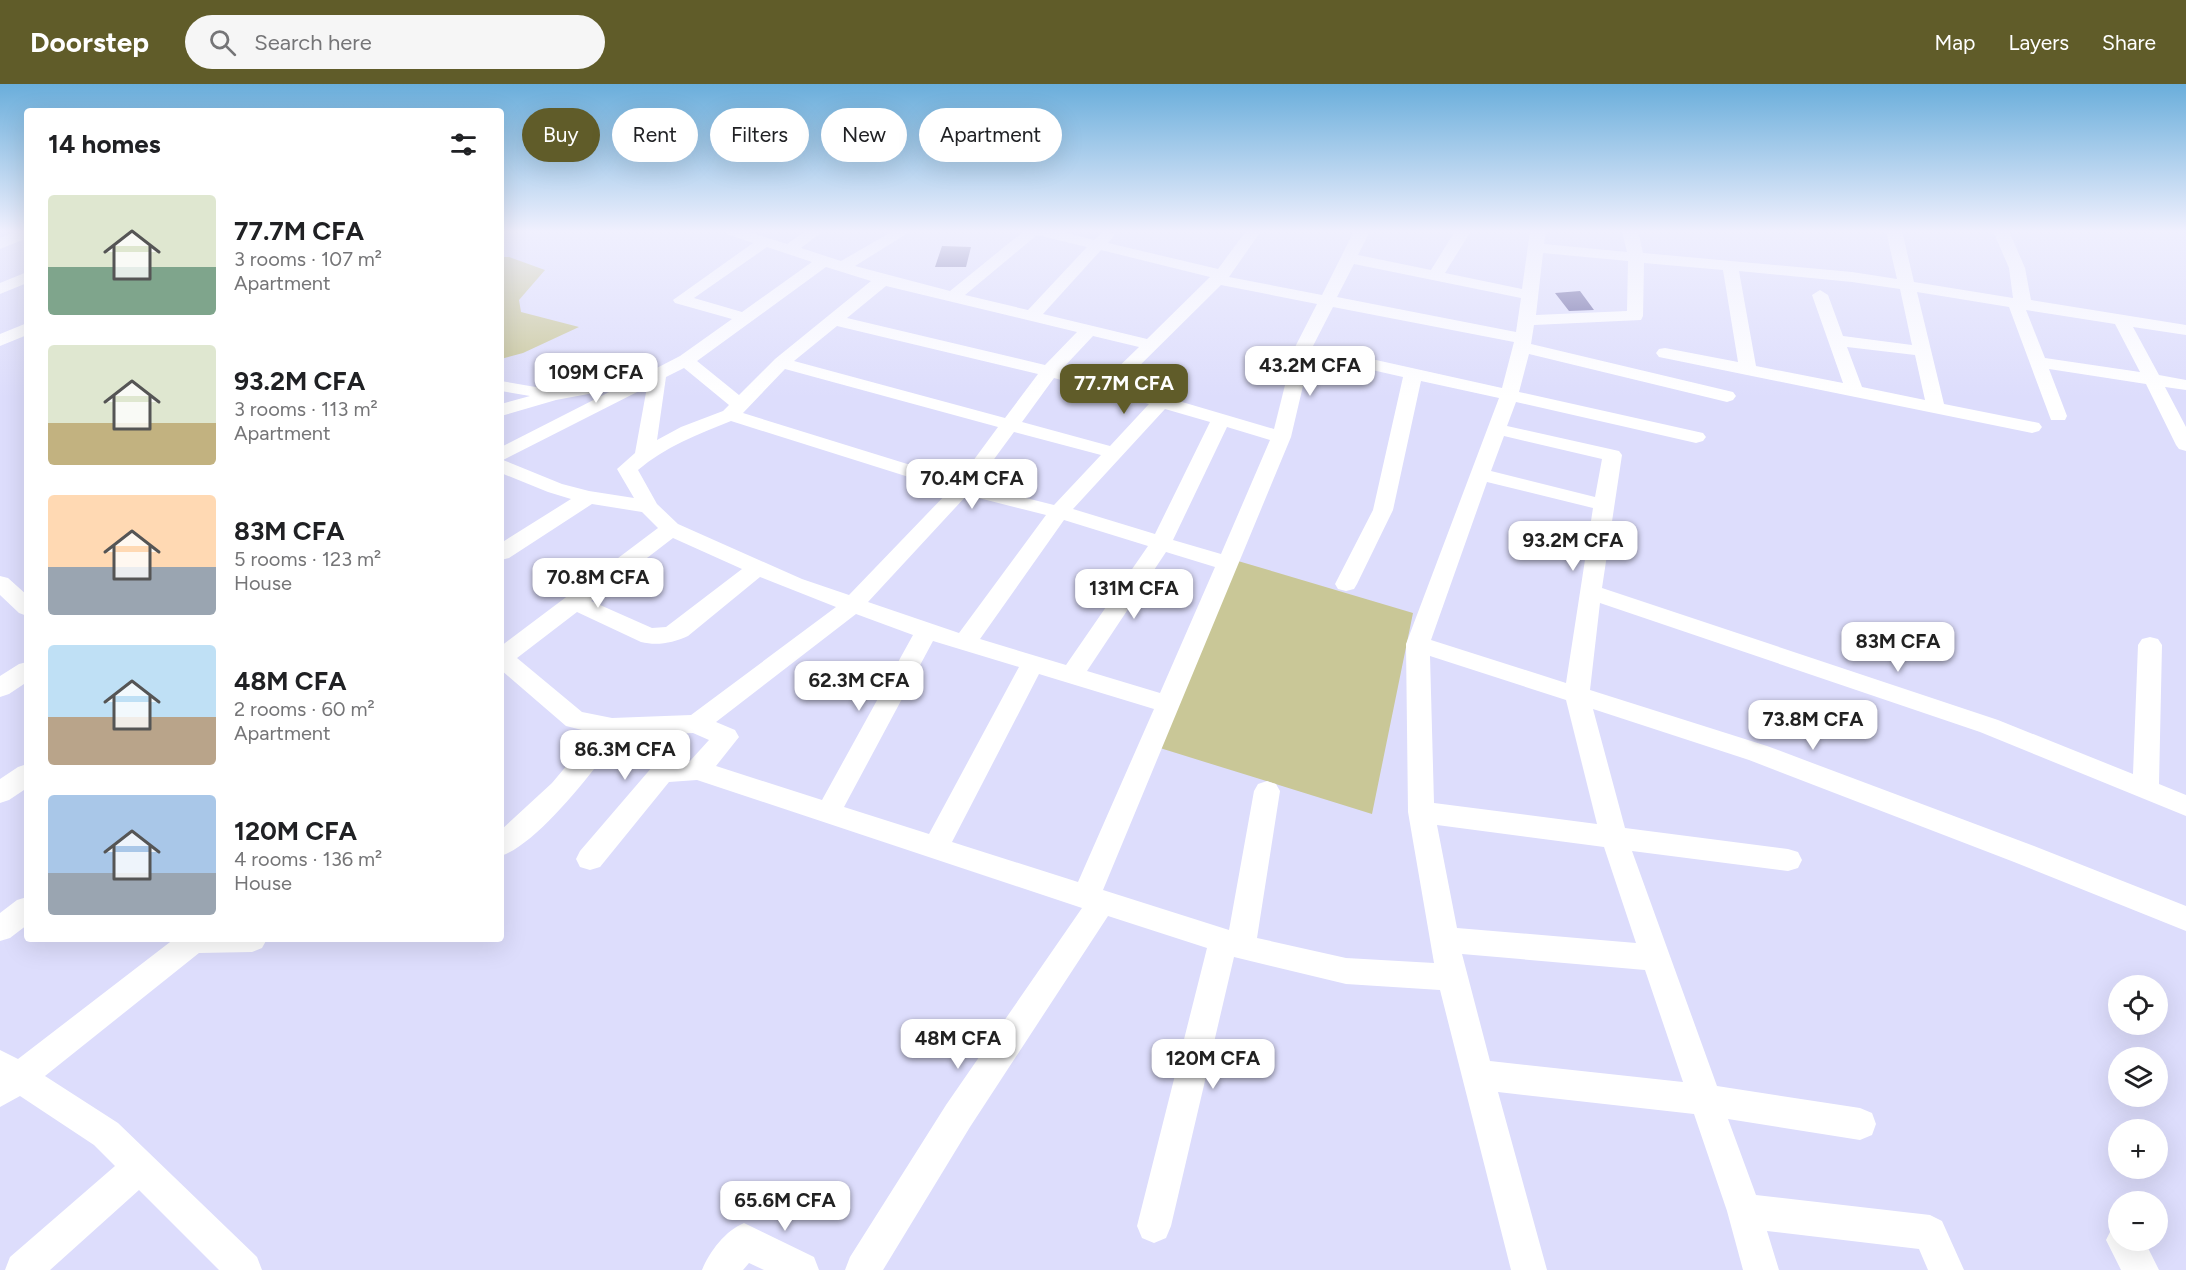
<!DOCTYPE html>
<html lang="en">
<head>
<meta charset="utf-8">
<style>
  body { margin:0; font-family:Figtree,sans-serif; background:#f6f6f6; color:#202124; height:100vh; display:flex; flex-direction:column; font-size:22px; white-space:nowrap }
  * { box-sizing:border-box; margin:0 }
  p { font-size:20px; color:#757577 }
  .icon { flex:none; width:33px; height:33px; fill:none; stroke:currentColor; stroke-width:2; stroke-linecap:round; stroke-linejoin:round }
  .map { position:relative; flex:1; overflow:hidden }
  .details { position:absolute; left:24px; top:24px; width:480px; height:834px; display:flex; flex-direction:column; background:#fff; border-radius:6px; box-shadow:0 6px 24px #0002 }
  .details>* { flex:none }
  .guide { position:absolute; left:522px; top:24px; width:570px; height:54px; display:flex; gap:12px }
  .fabs { position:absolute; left:2108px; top:891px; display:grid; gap:12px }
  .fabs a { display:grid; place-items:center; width:60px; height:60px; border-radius:50%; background:#fff; box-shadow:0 6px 24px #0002; font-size:30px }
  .price { position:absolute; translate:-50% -51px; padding:0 14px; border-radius:12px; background:#fff; color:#222; font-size:20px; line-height:39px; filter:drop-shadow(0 2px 3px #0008) }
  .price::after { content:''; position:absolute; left:50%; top:36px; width:18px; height:14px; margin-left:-9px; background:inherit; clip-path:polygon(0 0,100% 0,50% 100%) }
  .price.active { background:#605c29; color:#fff }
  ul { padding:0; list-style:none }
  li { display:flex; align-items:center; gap:18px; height:150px; padding:0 24px }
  li span { display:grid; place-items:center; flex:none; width:168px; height:120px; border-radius:6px; color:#555 }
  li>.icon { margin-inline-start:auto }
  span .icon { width:72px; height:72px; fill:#fffc; stroke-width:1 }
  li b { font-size:26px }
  h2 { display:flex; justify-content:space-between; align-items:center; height:72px; padding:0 24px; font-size:26px }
  .pill { padding:0 21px; border-radius:27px; background:#fff; box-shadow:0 6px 24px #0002; font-size:21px; line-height:54px }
  .pill.active { background:#605c29; color:#fff }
  header { display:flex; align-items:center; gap:36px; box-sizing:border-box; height:84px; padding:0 30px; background:#605c29; color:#fff }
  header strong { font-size:28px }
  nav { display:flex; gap:33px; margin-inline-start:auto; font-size:21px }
  .search { width:420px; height:54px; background:#f6f6f6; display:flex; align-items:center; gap:15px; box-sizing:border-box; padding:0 21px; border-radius:33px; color:#757577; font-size:22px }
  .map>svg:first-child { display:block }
</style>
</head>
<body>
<header>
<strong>Doorstep</strong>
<div class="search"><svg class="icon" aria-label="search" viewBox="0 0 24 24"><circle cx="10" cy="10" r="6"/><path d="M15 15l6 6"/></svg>Search here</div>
<nav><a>Map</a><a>Layers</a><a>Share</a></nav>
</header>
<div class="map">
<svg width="2186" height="1186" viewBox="0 0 2186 1186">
  <rect width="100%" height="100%" fill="#ddddfc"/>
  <path fill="#c9c797" d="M501 173H509L545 186 519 216 521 228 579 243 523 269 501 275Z
    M1238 477 1413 529 1372 730 1160 664Z"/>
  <path fill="#605c9a" d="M942 162 971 163 966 183H935Z
    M1580 207 1594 226 1569 227 1555 209Z"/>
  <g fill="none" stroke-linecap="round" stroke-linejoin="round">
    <path fill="#fff" fill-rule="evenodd" d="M17 147H27V154L0 165V154Z
      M725 147H747L787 160 806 147H823L801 164 841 177 893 147H911L855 182 950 207 1024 147H1059L1094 156 1102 148 1109 147 1115 151 1108 159 1218 185 1246 147H1261L1229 193 1322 211 1354 147H1370L1358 171 1431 186 1455 147H1471L1445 189 1522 205 1530 147H1546L1544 160 1627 168 1622 147H1638L1643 169 1852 188 1897 195 1886 147H1902L1914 198 2013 214 2009 184 1993 147H2009L2025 184 2031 216 2186 241V251L2133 243 2159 291 2186 296V306L2165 303 2186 343V367L2179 365 2176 361 2146 300 2049 285 2067 332 2065 336H2051L2009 223 1917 208 1944 320 2039 339 2042 343 2039 347 2032 349 1659 273 1656 269 1659 265 1665 264 1738 278 1723 186 1644 179 1643 232 1641 236 1534 241 1531 260 1733 308 1736 312 1733 316 1727 318 1529 270 1519 308 1703 349 1706 353 1703 357 1696 359 1516 318 1507 342 1619 367 1622 371 1602 504 1998 636 2133 690 2138 561 2142 555 2150 553 2158 555 2162 561 2159 700 2186 711V732L1980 648 1600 519 1590 606 1767 662 2034 762 2186 822V847L2014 778 1749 676 1593 625 1625 744 1788 765 1798 768 1802 776 1798 784 1788 787 1632 767 1717 1002 1860 1024 1872 1029 1876 1040 1872 1051 1860 1056 1728 1035 1756 1111 1930 1131 1942 1137 1964 1186H1928L1919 1165 1767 1147 1779 1186H1743L1727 1127 1694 1030 1498 1008 1547 1186H1511L1440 906 1346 900 1234 873 1171 1142 1166 1154 1154 1159 1142 1154 1137 1142 1207 864 1108 832 970 1043 883 1186H845L850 1173 946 1021 1082 824 697 696 669 698 600 783 590 786 580 783 576 775 580 767 653 682 690 677 709 656 693 649 619 652C596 684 538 760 501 772V746L552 699 594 649 566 642 501 586V562L658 444 642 428 592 420 509 474 501 476V459L571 415 548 408 501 389V363L615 305 556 316 501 332V320L530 312 501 307V297L553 306 649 288 680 272 732 235 675 219 673 216 753 159 727 150ZM1037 151 1087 163 1028 226 965 211ZM767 163 812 178 742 228 694 214ZM1101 166 1210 193 1147 255 1043 230ZM1543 169 1628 177 1627 227 1536 231ZM1354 180 1521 214 1516 248 1337 213ZM826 183 871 197 775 275 739 311 697 277ZM1739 187 1852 198 1900 205 1912 261 1843 252 1828 211 1820 206 1812 211 1843 299 1756 282ZM1221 201 1317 220 1294 265 1274 345 1121 300ZM886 202 1077 248 1045 281 847 234ZM1333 223 1514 258 1502 304 1313 262ZM2026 226 2115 240 2140 288 2045 274ZM837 242 1038 290 1005 334 794 277ZM1093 252 1139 263 1105 296 1062 285ZM1847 263 1915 271 1925 316 1862 303ZM1310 272 1403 293 1373 426 1335 500 1338 505 1346 507 1354 505 1357 500 1393 426 1421 297 1499 314 1406 560 1408 728 1434 879 1346 874 1257 854 1280 707 1276 700 1267 697 1258 700 1254 707 1229 846 1103 806 1291 353ZM684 284 729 321 723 327 681 343 657 356 666 293ZM785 285 998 343 959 396 743 329ZM1054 294 1149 320 1110 362 1022 338ZM647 303 635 369 617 385 634 414 589 407 562 400 503 376ZM1165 325 1210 338 1155 450 1073 425ZM731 337 950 406 849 511 802 495 678 440 657 420 638 386C665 363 698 350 731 337ZM1227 343 1270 356 1221 470 1173 456ZM1014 348 1101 371 1054 421 975 401ZM1504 352 1602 375 1595 413 1491 387ZM1487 398 1593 424 1566 599 1431 556ZM967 411 1046 431 959 549 868 518ZM1064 436 1148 462 1066 581 980 555ZM673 454 742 485 666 543 652 544 591 517ZM1166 468 1215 483 1160 609 1087 587ZM760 493 836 523 691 631 612 634 582 628 517 574 577 528 641 558C657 562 673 559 688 552ZM856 530 913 551 822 716 716 682 739 653 735 646 716 638ZM933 557 1019 583 929 750 844 723ZM1430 572 1566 616 1597 740 1434 719ZM1039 590 1154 625 1078 798 952 758ZM1437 741 1604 763 1636 859 1457 844ZM1462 870 1645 886 1683 998 1490 977Z
      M27 188V199L0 210V199Z
      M27 239V251L0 262V250Z
      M0 492 8 494 27 511V532L19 529 0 511Z
      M27 578V598L9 610 0 613V592L19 580Z
      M27 680V704L9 716 0 719V695L18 683Z
      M27 813V841L10 854 0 857V829L17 816Z
      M174 855H267L262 864 252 868 199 869 45 992 118 1039 257 1173 262 1186H219L139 1106 50 1186H5L10 1173 115 1082 94 1061 20 1012 0 1023V966L18 975Z
      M744 1139 814 1173 819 1186H764L749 1179 743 1186H702C710 1167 725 1147 744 1139Z
      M2118 1141V1156H2144L2159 1186H2121L2106 1156 2112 1144Z"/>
  </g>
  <linearGradient id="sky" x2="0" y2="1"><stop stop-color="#6aaedb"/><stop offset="0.47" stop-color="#f0f0fe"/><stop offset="1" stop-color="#f0f0fe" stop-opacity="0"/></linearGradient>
  <rect width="2186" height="313" fill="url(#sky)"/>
</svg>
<div class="fabs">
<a><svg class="icon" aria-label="locate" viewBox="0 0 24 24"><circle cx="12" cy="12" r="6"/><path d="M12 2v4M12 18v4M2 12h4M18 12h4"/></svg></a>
<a><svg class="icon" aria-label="layers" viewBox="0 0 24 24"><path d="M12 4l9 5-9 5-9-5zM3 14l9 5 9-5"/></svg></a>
<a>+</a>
<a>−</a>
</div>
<b class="price" style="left:1310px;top:313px">43.2M CFA</b>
<b class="price" style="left:596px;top:320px">109M CFA</b>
<b class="price active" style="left:1124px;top:331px">77.7M CFA</b>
<b class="price" style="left:972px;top:426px">70.4M CFA</b>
<b class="price" style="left:1573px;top:488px">93.2M CFA</b>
<b class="price" style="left:598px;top:525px">70.8M CFA</b>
<b class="price" style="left:1134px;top:536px">131M CFA</b>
<b class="price" style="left:1898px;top:589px">83M CFA</b>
<b class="price" style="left:859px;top:628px">62.3M CFA</b>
<b class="price" style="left:1813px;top:667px">73.8M CFA</b>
<b class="price" style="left:625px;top:697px">86.3M CFA</b>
<b class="price" style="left:958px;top:986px">48M CFA</b>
<b class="price" style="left:1213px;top:1006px">120M CFA</b>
<b class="price" style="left:785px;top:1148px">65.6M CFA</b>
<div class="guide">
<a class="pill active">Buy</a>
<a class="pill">Rent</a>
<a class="pill">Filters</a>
<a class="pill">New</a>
<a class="pill">Apartment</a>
</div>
<section class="details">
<h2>14 homes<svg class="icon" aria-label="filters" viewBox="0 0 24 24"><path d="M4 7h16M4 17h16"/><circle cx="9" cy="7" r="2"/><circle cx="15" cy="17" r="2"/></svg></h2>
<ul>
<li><span style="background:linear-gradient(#dfe7d0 60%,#7fa58c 0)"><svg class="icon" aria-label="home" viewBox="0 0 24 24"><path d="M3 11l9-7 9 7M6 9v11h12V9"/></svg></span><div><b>77.7M CFA</b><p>3 rooms · 107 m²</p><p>Apartment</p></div></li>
<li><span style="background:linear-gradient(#dfe7d0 65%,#c2b280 0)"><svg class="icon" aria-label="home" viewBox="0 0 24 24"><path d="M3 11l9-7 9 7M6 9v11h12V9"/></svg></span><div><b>93.2M CFA</b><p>3 rooms · 113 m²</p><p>Apartment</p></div></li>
<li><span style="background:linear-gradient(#ffd9b3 60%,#9aa5b1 0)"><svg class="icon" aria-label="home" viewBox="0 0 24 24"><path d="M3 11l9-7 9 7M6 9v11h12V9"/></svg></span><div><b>83M CFA</b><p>5 rooms · 123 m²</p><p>House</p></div></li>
<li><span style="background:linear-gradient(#bfe0f5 60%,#b9a48a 0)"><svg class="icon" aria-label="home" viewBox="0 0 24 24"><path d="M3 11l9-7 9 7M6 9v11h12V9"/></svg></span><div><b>48M CFA</b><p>2 rooms · 60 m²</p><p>Apartment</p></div></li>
<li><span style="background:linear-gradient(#a9c7e8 65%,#9aa5b1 0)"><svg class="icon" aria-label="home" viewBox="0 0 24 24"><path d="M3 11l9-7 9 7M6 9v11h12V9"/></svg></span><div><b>120M CFA</b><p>4 rooms · 136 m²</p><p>House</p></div></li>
</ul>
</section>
</div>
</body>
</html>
